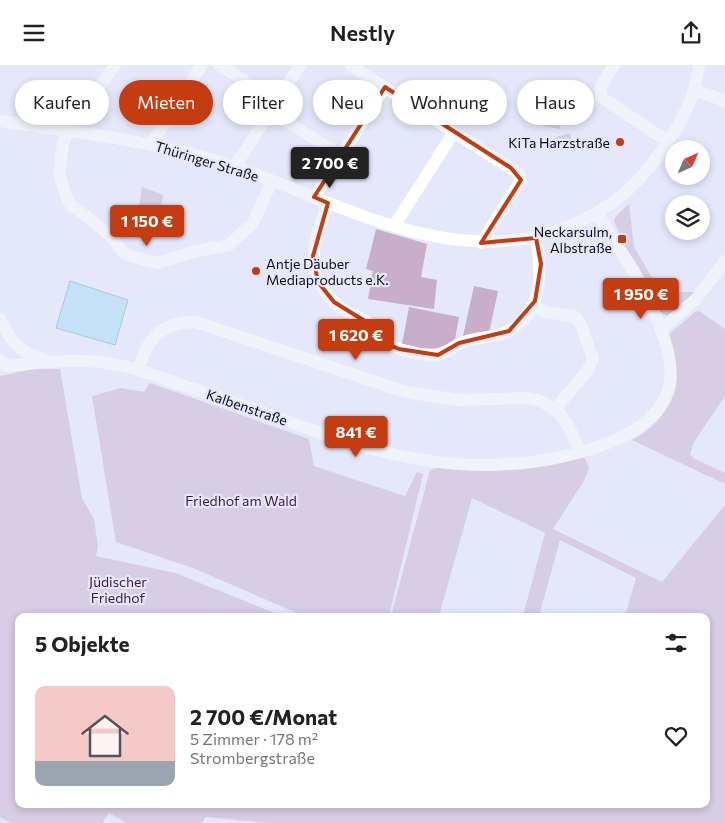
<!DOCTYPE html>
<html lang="de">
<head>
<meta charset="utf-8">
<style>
  body { margin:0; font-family:Commissioner,sans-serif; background:#f2f2f2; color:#222; height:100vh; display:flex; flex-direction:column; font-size:19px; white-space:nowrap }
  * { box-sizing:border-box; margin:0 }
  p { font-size:16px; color:#767676 }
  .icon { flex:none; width:28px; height:28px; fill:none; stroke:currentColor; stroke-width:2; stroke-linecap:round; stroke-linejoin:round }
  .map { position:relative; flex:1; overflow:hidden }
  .details { position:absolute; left:15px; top:548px; width:695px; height:195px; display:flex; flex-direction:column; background:#fff; border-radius:10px; box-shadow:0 2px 8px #0003 }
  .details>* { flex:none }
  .top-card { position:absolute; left:15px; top:15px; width:695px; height:45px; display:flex; gap:10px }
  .needle { width:32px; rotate:45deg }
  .tools { position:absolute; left:665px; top:75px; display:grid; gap:10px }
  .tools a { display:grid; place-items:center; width:45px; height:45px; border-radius:50%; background:#fff; box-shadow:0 2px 8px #0003; font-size:25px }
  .price { position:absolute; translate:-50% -42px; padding:0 11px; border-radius:5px; background:#c53c11; color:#fff; font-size:16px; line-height:32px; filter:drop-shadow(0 1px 2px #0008) }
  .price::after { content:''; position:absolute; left:50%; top:30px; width:15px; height:11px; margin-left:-8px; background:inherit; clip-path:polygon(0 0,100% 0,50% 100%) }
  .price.active { background:#222; color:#fff }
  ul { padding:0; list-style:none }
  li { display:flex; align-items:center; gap:15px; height:125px; padding:0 20px }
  li span { display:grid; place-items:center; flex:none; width:140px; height:100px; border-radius:10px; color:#555 }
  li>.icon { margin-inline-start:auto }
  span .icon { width:60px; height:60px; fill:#fffc; stroke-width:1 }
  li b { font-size:21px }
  h2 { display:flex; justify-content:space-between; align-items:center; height:60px; padding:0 20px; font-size:21px }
  .chip { padding:0 18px; border-radius:22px; background:#fff; box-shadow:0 2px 8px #0003; font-size:18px; line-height:45px }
  .chip.active { background:#c53c11; color:#fff }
  header { display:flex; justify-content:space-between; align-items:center; height:65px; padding:0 20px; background:#fff; font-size:22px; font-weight:600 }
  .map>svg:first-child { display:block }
</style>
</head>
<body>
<header><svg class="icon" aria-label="menu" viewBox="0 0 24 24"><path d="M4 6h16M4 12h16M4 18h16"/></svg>Nestly<svg class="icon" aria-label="share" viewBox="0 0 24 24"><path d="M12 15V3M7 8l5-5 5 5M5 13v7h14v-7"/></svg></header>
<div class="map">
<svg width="725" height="758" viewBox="0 0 725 758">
  <rect width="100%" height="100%" fill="#e4e8fa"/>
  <path fill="#c8aec9" d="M546 46 562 49 560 64 543 61Z
    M570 68 572 79 559 82 556 72Z
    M142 122 163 130 159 153 138 148Z
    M629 139 634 182 651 211 675 227H695L669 252 660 247 639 202 619 173 621 172 614 156 616 151Z
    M376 164 427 179 421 212 437 215 434 244 368 234 373 206 366 204Z
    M474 221 498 226 489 268 463 271Z
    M409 242 459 252 455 274C434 289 426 284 402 279Z
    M699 246 725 264V331L694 377 690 389 693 393 725 408V419L632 375C654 365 677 338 677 313 677 298 672 285 667 271L695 247Z
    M34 304H60L82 433 94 454 98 481 96 491 175 508 282 551H19V739H706V551H625L636 513 560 475 539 551H523L545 468 472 433 439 551H391L430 405 438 403 516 405 548 401 584 392 589 402 585 414 553 464 662 517 725 440V758H268L205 752 202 758H127L109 748 102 758H12L0 752V311Z
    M150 318 309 374 314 401 405 431 417 407 423 409 389 551H304L193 503 116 477 92 331 121 323 144 327Z"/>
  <path fill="#a1d9f5" stroke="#759cb2" d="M70 216 128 235 115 280 56 263Z"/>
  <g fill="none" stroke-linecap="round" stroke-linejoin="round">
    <path stroke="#fff" stroke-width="12" d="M115 0 68 66 63 79 59 108 66 131 71 140 110 170 123 187 130 191 158 198 192 187 229 180 253 158 272 116
      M219 0 277 36
      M350 0 519 109 521 115 481 178
      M614 0 601 21V32L667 76
      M695 25 725 36
      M270 46 340 90
      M0 56C68 66 137 74 203 92 319 124 436 207 559 165 591 154 621 135 643 110 669 79 695 41 699 0
      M151 79 202 0
      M234 103 300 0
      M314 132 385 22
      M328 138C313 178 300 212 341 243 349 249 359 252 368 258 380 266 383 279 399 284 411 287 432 293 443 288 452 285 458 278 467 276 480 272 494 273 507 267 544 249 542 206 536 173
      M394 161 454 67
      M532 241 545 247 574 251 581 260 593 294 588 305 555 344
      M0 254C10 275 21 290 45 294
      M660 265 696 234 725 196
      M0 295 7 301C46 297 85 292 124 301 145 306 167 315 188 322 222 334 256 345 290 357 319 368 350 379 380 386 416 395 454 401 492 400 545 398 662 382 670 315 676 268 622 187 597 148
      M138 305C147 273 162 257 196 257L405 327 459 335 526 333 541 336 559 348 569 362 580 387"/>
  </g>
  <path d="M0 0H725V758H0ZM385 22 511 103 521 115 481 178 536 173 541 199 535 236 509 266 459 278 438 290 399 284 387 279 368 258 334 237 318 217 313 191 328 138 314 132Z" fill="#e4e8fa" fill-opacity=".55" fill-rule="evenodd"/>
  <path fill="none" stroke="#c53c11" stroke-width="4" stroke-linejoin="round" d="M385 22 511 103 521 115 481 178 536 173 541 199 535 236 509 266 459 278 438 290 399 284 387 279 368 258 334 237 318 217 313 191 328 138 314 132Z"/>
  <g fill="#c53c11" stroke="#e4e8fa" stroke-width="2">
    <circle cx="620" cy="77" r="5"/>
    <rect x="617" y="169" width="10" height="10" rx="2.5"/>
    <circle cx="256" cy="206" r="5"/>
  </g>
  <g text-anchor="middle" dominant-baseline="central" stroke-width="4.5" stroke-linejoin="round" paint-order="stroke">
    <g font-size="14" fill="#0d0e14" stroke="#e4e8fa" text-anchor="end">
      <text x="610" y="77">KiTa Harzstraße</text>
      <text x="612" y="166">Neckarsulm,<tspan x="612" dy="16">Albstraße</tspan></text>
      <text x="266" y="198" text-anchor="start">Antje Däuber<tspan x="266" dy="16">Mediaproducts e.K.</tspan></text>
    </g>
    <g font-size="14" fill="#0d0e14" stroke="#e4e8fa">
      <text transform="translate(207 96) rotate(17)">Thüringer Straße</text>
      <text transform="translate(247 342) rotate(19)">Kalbenstraße</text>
    </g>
    <g font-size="14" fill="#461749" stroke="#e4e8fa">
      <text x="241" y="435">Friedhof am Wald</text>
      <text x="118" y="516">Jüdischer<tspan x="118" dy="16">Friedhof</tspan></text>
    </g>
  </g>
</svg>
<div class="tools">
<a><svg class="needle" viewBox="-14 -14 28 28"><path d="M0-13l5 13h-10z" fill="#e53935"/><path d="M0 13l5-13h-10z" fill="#767676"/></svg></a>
<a><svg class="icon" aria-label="layers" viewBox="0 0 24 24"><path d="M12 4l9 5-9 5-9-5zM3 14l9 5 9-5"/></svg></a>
</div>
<b class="price active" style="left:330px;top:124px">2 700 €</b>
<b class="price" style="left:147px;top:182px">1 150 €</b>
<b class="price" style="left:641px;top:255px">1 950 €</b>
<b class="price" style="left:356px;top:296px">1 620 €</b>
<b class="price" style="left:356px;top:393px">841 €</b>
<div class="top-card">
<a class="chip">Kaufen</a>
<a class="chip active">Mieten</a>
<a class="chip">Filter</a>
<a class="chip">Neu</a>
<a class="chip">Wohnung</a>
<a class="chip">Haus</a>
</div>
<section class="details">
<h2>5 Objekte<svg class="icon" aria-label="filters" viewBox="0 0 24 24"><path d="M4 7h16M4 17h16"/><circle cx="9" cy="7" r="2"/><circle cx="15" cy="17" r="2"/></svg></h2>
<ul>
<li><span style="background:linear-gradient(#f6c9c9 75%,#9aa5b1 0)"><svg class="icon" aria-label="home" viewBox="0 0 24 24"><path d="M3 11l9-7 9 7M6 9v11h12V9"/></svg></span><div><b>2 700 €/Monat</b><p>5 Zimmer · 178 m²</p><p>Strombergstraße</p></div><svg class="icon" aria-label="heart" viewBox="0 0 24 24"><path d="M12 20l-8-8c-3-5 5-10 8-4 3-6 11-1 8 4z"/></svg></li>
</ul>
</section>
</div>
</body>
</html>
